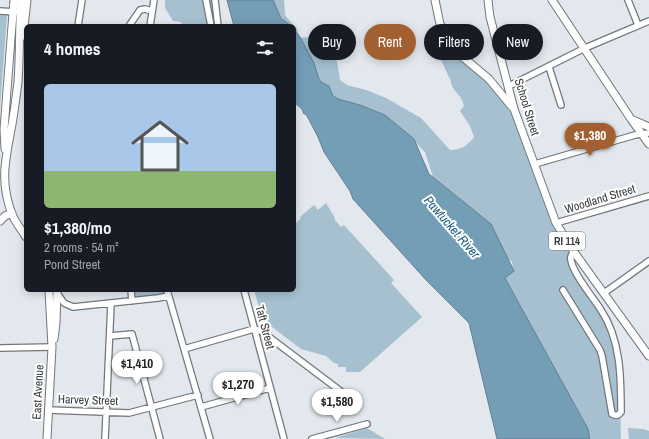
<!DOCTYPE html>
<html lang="en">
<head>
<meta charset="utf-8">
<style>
  body { margin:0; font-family:"Archivo Narrow",sans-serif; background:#242831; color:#f1f3f6; height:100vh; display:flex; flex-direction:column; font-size:15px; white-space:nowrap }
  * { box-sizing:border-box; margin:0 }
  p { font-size:13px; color:#9ea1a6 }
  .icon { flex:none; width:22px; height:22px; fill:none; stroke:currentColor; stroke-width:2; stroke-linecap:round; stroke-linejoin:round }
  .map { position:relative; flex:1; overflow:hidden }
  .sheet { position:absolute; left:24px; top:24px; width:272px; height:268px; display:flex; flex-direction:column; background:#171b24; border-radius:6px; box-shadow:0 2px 10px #0003 }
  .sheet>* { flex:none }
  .hud { position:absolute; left:308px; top:24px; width:281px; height:36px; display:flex; gap:8px }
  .price { position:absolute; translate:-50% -34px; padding:0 9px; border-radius:14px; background:#fff; color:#222; font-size:13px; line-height:26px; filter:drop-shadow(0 1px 2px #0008) }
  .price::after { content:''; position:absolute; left:50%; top:24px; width:12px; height:9px; margin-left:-6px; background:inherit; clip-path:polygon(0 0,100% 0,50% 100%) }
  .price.active { background:#a25f2f; color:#fff }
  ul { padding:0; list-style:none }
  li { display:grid; align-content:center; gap:8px; height:212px; padding:0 20px }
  li span { display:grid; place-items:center; height:124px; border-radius:6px; color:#555 }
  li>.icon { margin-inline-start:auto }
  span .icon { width:72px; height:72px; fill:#fffc; stroke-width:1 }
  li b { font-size:17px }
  h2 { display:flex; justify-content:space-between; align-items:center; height:48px; padding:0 20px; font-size:17px }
  .pill { padding:0 14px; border-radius:18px; background:#171b24; box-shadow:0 2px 10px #0003; font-size:14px; line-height:36px }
  .pill.active { background:#a25f2f; color:#fff }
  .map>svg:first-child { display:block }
</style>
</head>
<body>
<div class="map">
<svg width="649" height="439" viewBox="0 0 649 439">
  <rect width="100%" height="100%" fill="#e2e8ed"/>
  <path fill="#a6c0d0" d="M165 0H215V26H183L181 22 173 21 165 8Z
    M273 0H284L285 15 294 26H286V23L277 11Z
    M0 15H7L0 108Z
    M294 26 297 29 299 38 310 37 326 32C334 47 338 63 340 80L347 85 366 90 386 98 421 118 450 150C461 150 467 146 474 137L470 126 460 111 464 106C462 97 458 95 453 88 451 85 451 82 450 79 443 65 440 54 429 44V36L440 27 504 99 520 131 568 242 569 257 583 288 608 325 619 368 621 439H591L506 281V277L513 268 512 262 502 253 433 177 425 152 412 139 329 97 294 40Z
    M326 203 335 218 334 219 341 227 344 225 394 280 391 283 422 317 360 372H346V367H338V364L334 363 326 356 301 349 263 320 254 290H294V222L296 223 301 218 300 217 314 205 318 210Z
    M132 290H168L169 297 133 301Z
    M367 428 385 439 335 438Z
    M628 428 643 429 649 431V439H629Z"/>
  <path fill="#749db6" stroke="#628092" d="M227 0H273L281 18 291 26H234Z
    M294 29 300 37 314 63 319 79 321 82 329 86 333 96 338 99 360 105 385 115 414 139 429 174 491 224 514 271 505 278 588 429 590 439H497L469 323 426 280 353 199 350 191 324 152 318 137 306 114H304L302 109 294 102Z"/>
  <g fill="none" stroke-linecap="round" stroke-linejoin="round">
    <g stroke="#71777b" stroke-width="8">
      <path id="minor" d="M206 0 211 26
        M215 0 218 26
        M628 0 638 25
        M0 11 16 12
        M78 26 82 0
        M129 26 140 10 145 9 152 11
        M150 26 154 0
        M549 67 561 105
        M509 86 585 48 649 21
        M535 164 635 135 649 133
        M556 223 649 196
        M131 290 132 301
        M167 290 210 439
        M244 290 284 439
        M563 290 600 350 602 356 612 414C616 416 618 416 621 412 621 378 621 340 601 310 594 299 572 272 571 260 570 257 572 254 574 252
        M57 293 64 303 73 307 158 298 168 296
        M604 293 649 261
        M110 336 132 334 160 439
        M0 348 52 347
        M184 349 254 329 261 331 355 402
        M201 407 270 388
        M48 410 129 413 198 395
        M105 439 111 303
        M312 439 367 424"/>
    </g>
    <g stroke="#71777b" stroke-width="9">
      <path id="major" d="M21 0C19 27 20 55 18 82 16 98 14 114 11 130 5 161 0 183 12 214 15 222 21 229 26 237
        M435 0 440 24 451 44 458 53 489 79 512 107
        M488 0 490 17 514 109 556 223 574 252 649 356
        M552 0 631 119 649 144
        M23 36 27 0
        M633 120 649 127
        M5 149 4 129 14 0
        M0 221 5 216 12 213
        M54 339 56 323 57 290
        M47 439 52 347 49 290"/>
    </g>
    <use href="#minor" stroke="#fff" stroke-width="5.5"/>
    <use href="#major" stroke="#fff" stroke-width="7"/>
  </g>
  <g text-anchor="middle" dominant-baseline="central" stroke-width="4" stroke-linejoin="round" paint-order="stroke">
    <rect fill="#fff" stroke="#747677" stroke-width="1" x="549" y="232" width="36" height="18" rx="3"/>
    <g font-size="11" font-weight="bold" fill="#393c3d">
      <text x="567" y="241">RI 114</text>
    </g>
    <g font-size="12" fill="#393c3d" stroke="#fff">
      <text transform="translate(527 107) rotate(73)">School Street</text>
      <text transform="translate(600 199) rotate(-17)">Woodland Street</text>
      <text transform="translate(265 327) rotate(75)">Taft Street</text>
      <text transform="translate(38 392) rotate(-87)">East Avenue</text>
      <text transform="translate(88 400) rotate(2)">Harvey Street</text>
    </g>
    <g font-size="13" font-style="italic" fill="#185f82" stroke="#fff">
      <text transform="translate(452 227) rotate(49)">Pawtucket River</text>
    </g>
  </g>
</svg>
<b class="price active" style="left:590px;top:157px">$1,380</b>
<b class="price" style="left:137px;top:385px">$1,410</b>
<b class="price" style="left:238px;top:406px">$1,270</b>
<b class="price" style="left:337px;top:423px">$1,580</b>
<div class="hud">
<a class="pill">Buy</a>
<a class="pill active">Rent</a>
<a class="pill">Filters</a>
<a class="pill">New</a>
</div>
<section class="sheet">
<h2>4 homes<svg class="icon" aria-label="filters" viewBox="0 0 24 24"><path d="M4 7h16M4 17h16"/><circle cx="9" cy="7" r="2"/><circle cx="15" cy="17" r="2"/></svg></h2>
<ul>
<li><span style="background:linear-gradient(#a9c7e8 70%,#8fb573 0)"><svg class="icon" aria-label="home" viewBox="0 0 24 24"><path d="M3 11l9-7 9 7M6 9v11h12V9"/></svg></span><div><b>$1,380/mo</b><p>2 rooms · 54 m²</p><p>Pond Street</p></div></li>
</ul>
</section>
</div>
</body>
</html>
